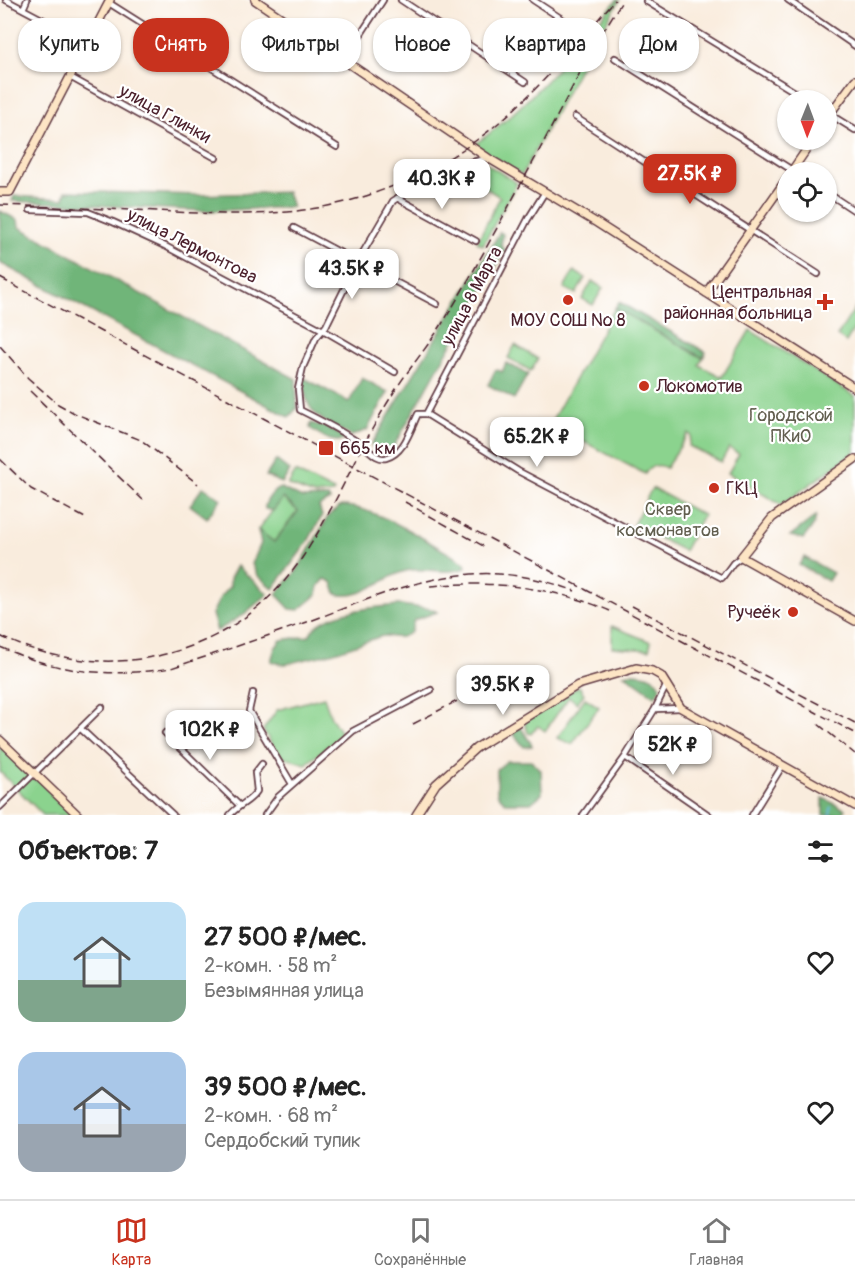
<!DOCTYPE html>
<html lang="ru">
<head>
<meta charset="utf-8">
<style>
  body { margin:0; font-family:Pangolin,sans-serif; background:#f2f2f2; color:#222; height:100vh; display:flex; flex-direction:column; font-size:22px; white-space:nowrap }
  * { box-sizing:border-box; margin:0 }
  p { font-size:20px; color:#767676 }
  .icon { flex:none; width:33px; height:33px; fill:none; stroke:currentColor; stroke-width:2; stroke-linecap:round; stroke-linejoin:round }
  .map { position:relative; height:815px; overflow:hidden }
  .panel { display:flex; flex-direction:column; background:#fff; flex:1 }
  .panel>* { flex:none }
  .banner { position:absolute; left:18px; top:18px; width:819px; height:54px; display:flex; gap:12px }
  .needle { width:39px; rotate:181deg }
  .fabs { position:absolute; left:777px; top:90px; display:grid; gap:12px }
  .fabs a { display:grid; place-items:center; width:60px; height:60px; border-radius:50%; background:#fff; box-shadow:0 2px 4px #0004; font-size:30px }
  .price { position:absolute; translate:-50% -51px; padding:0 14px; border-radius:12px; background:#fff; color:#222; font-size:20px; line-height:39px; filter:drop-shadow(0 2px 3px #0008) }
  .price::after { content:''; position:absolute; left:50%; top:36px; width:18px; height:14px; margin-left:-9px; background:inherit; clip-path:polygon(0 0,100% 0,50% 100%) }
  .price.on { background:#c8321e; color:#fff }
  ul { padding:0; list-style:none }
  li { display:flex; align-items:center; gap:18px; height:150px; padding:0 18px }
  li span { display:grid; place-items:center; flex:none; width:168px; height:120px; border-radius:18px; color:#555 }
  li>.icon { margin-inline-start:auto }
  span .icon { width:72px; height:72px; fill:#fffc; stroke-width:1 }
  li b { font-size:26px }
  h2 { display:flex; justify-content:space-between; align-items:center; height:72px; padding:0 18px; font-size:26px }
  .tag { padding:0 21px; border-radius:24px; background:#fff; box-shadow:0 2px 4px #0004; font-size:21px; line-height:54px }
  .tag.on { background:#c8321e; color:#fff }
  .menu { display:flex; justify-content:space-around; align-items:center; height:84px; border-top:2px solid #e0e0e0; background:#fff; font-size:16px; color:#767676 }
  .menu a { display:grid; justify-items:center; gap:3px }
  .menu .on { color:#c8321e }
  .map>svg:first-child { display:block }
</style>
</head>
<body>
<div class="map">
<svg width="855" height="815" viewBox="0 0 855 815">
  <rect width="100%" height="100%" fill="#fff"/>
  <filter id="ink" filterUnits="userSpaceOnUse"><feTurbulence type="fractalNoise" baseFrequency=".0167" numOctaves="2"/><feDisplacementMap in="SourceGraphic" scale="12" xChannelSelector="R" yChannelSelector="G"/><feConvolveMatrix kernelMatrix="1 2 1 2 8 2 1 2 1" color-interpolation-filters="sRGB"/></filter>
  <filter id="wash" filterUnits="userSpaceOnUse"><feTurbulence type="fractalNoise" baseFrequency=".008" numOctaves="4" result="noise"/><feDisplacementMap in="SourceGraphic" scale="24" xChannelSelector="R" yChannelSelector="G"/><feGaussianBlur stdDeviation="1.35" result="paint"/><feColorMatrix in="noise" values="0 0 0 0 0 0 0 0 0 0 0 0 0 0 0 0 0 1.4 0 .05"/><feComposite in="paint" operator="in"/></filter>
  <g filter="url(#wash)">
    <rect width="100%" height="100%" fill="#f9ecdd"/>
    <path fill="#8bd38e" stroke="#6a795c" stroke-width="1.5" d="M617 0H620L587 54 522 175 474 145C530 105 573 51 617 0Z
      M482 161 517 183 483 245 477 242 500 197 454 168Z
      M574 271 585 278 576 294 564 288Z
      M592 281 603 288 593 305 582 299Z
      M615 308 703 358 699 365 722 377 750 330 855 396V452L781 505 728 473 739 454 729 448 721 462 689 446 691 435 688 434 666 468C658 463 650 466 645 474L550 424Z
      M855 308V327L846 342 837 336Z
      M515 345 538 359 531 371 508 358Z
      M295 472 334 491 333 493 314 495 288 485Z
      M652 488 703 515 684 551 633 525Z
      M282 498 298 511 274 542 258 530Z
      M612 626 651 642 649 650 612 647Z
      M579 686 584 694 577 703 569 697 545 731 538 726 531 734 528 733 524 721Z
      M324 697 331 717 342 735 306 764 279 756 263 730 277 710Z
      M585 698 599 707 572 744 557 738Z
      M0 740 78 815H43L0 772Z"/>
    <path fill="#70b579" stroke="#5d6a52" stroke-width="1.5" d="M66 191 198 195 287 192 292 207 206 211 12 201 14 196 64 199Z
      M0 211 18 220 19 227 296 379 297 408 289 417 0 263Z
      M500 232 503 234 501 245 505 250 394 446 387 452 378 454 371 445Z
      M619 302 706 352 703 358 615 308Z
      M506 363 528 374 514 399 488 385 496 369 502 372Z
      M304 378 349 402 362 378 388 392 367 430 352 436C322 420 303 415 304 378Z
      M311 423 326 427 347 439C332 445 322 436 310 428Z
      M276 460 290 471 282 483 266 476Z
      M203 487 221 499 207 518 190 505Z
      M281 488 302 498 328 497 330 500 319 506 322 516 307 543 273 589 257 575 252 564 261 543 258 530 274 542 298 511 283 498 273 511 265 509C264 502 274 489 281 488Z
      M341 506C374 505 435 546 465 563L466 568C446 576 426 566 406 571 382 577 362 601 336 594L332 582 325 579 318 587 317 595 299 610 290 609 276 594 296 572 329 515Z
      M816 516 814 525 803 539 790 536Z
      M804 557 833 573 828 581 799 565Z
      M237 566 268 594 243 615 217 631 212 614 221 596 230 586V578Z
      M400 605 432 609 437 612 414 620 411 632C396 643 392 633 379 637 355 645 333 654 307 659 293 661 286 668 271 661L275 648 281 640 309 636C320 611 375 607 400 605Z
      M631 673C644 673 655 675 661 688L655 696 624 674Z
      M520 726 532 745V746L524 747 511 731Z
      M507 761H531L541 770 542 794 531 803H506L497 794V769Z
      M823 798 845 809 842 815H823Z"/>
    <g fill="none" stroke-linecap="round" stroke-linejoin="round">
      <path stroke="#73bdec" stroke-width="1.5" d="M830 815 831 807"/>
    </g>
  </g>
  <g filter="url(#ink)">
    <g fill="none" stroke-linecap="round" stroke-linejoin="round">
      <g stroke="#643e46" stroke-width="8">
        <path id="street" d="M6 0 87 43
          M401 0 525 82
          M533 0 565 21
          M788 0 855 46
          M646 1 808 100
          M109 3 337 147
          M23 9 27 0
          M615 58 795 172
          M344 60 383 0
          M70 77 216 158
          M826 112 855 130
          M575 117 818 274
          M826 192 855 211
          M397 198 476 241
          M30 210 88 212 113 222 165 246 323 330 395 372
          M294 228 437 304
          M426 414H418C411 428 404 454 386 458 378 460 371 452 366 448 346 433 322 421 300 410L298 389 303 367 316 338 326 326 358 261 393 201 441 170 488 158
          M426 414 518 471 722 578 733 563 741 557
          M426 414 528 219 545 192
          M253 693 249 711 292 784
          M655 709 681 708
          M81 729 173 815
          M165 733 239 805
          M625 757 709 815
          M0 807 102 707
          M230 815C238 805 250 802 257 791L255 773 262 764
          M265 815 278 797 353 731 431 690
          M583 815 625 757 655 709 667 684
          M752 815 783 765"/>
      </g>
      <g stroke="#643e46" stroke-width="10">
        <path id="secondary" d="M255 0 488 158 597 223 855 388
          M826 119 855 80
          M791 172 813 140
          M0 192H10L110 0
          M706 293 788 177
          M855 459 772 518 741 557 855 621
          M0 740 78 815
          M416 815 436 784 476 748 578 685 636 668 652 671 661 676 681 708 855 806"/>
      </g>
      <use href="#street" stroke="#fff" stroke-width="4.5"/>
      <use href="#secondary" stroke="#fde5c5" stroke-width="7"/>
      <path stroke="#4a1f2b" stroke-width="1.5" stroke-dasharray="9 4.5" stroke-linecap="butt" d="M0 205C53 207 106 209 159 211 211 214 265 217 317 208 371 199 426 175 471 144 526 106 571 50 615 0
        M0 278 855 733
        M0 346 28 378 58 404 76 414 141 440 198 484
        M30 391 143 500
        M0 459 31 489 87 519
        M405 502 485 547
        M430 586C489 580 555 587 610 611
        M632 606 855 723
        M0 636C107 688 235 658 302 558 336 507 358 449 391 397 406 372 426 349 442 324 471 278 496 229 522 182 556 122 584 58 623 0
        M0 647C59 673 108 678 171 668 218 653 264 637 310 621 404 586 473 552 575 591
        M413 724 455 702 485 691
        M818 724 855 754"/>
    </g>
  </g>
  <g fill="#c8321e" stroke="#fff" stroke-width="2">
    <circle cx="568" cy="300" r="6"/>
    <path d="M822 293h6v6h6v6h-6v6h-6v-6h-6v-6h6z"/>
    <circle cx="644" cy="386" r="6"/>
    <rect x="318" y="440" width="16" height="16" rx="3"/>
    <circle cx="714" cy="488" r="6"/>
    <circle cx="793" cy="612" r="6"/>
  </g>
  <g text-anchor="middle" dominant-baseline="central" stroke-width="4.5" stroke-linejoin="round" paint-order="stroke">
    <g font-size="18" fill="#4a1f2b" stroke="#fff">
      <text transform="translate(165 114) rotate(29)">улица Глинки</text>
      <text transform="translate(192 246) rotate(27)">улица Лермонтова</text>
      <text transform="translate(472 296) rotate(-62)">улица 8 Марта</text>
    </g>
    <g font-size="18" fill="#4a1f2b" stroke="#fff" text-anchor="start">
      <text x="812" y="292" text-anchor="end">Центральная<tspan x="812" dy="21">районная больница</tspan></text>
      <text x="568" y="320" text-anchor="middle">МОУ СОШ № 8</text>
      <text x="656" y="386">Локомотив</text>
      <text x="340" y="448">665 км</text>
      <text x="726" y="488">ГКЦ</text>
      <text x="781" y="612" text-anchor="end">Ручеёк</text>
    </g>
    <g font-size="18" fill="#615e4e" stroke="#fff">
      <text x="791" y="415">Городской<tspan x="791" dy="21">ПКиО</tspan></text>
      <text x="668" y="509">Сквер<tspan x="668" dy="21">космонавтов</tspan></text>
    </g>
  </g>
</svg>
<div class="fabs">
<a><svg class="needle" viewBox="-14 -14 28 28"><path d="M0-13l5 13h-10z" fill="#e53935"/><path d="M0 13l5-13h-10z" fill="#767676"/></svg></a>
<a><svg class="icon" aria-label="locate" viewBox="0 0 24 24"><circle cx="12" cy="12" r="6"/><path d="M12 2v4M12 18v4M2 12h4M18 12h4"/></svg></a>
</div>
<b class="price on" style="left:690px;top:205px">27.5K ₽</b>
<b class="price" style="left:442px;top:210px">40.3K ₽</b>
<b class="price" style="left:352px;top:300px">43.5K ₽</b>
<b class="price" style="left:537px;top:468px">65.2K ₽</b>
<b class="price" style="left:503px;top:716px">39.5K ₽</b>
<b class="price" style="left:210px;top:761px">102K ₽</b>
<b class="price" style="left:673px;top:776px">52K ₽</b>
<div class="banner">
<a class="tag">Купить</a>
<a class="tag on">Снять</a>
<a class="tag">Фильтры</a>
<a class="tag">Новое</a>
<a class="tag">Квартира</a>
<a class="tag">Дом</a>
</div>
</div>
<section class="panel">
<h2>Объектов: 7<svg class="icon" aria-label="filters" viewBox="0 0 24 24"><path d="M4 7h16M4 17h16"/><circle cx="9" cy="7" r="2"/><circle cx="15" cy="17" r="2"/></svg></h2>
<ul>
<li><span style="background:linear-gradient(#bfe0f5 65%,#7fa58c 0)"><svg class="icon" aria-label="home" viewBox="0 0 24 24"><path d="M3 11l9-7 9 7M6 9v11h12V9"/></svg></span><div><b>27 500 ₽/мес.</b><p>2-комн. · 58 m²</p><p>Безымянная улица</p></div><svg class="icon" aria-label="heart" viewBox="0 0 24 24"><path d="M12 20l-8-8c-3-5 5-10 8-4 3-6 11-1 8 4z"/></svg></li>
<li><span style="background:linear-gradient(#a9c7e8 60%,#9aa5b1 0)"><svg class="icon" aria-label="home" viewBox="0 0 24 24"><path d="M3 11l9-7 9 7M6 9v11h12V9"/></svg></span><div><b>39 500 ₽/мес.</b><p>2-комн. · 68 m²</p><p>Сердобский тупик</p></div><svg class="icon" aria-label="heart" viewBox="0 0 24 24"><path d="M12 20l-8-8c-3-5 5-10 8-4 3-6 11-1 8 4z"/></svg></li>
</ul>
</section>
<nav class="menu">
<a class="on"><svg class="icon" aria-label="map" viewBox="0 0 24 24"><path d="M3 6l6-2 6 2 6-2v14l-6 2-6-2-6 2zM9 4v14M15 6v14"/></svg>Карта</a>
<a><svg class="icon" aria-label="saved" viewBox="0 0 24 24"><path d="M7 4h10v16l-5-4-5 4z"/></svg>Сохранённые</a>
<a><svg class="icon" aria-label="home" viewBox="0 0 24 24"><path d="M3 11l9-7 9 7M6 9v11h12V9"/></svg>Главная</a>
</nav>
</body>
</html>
